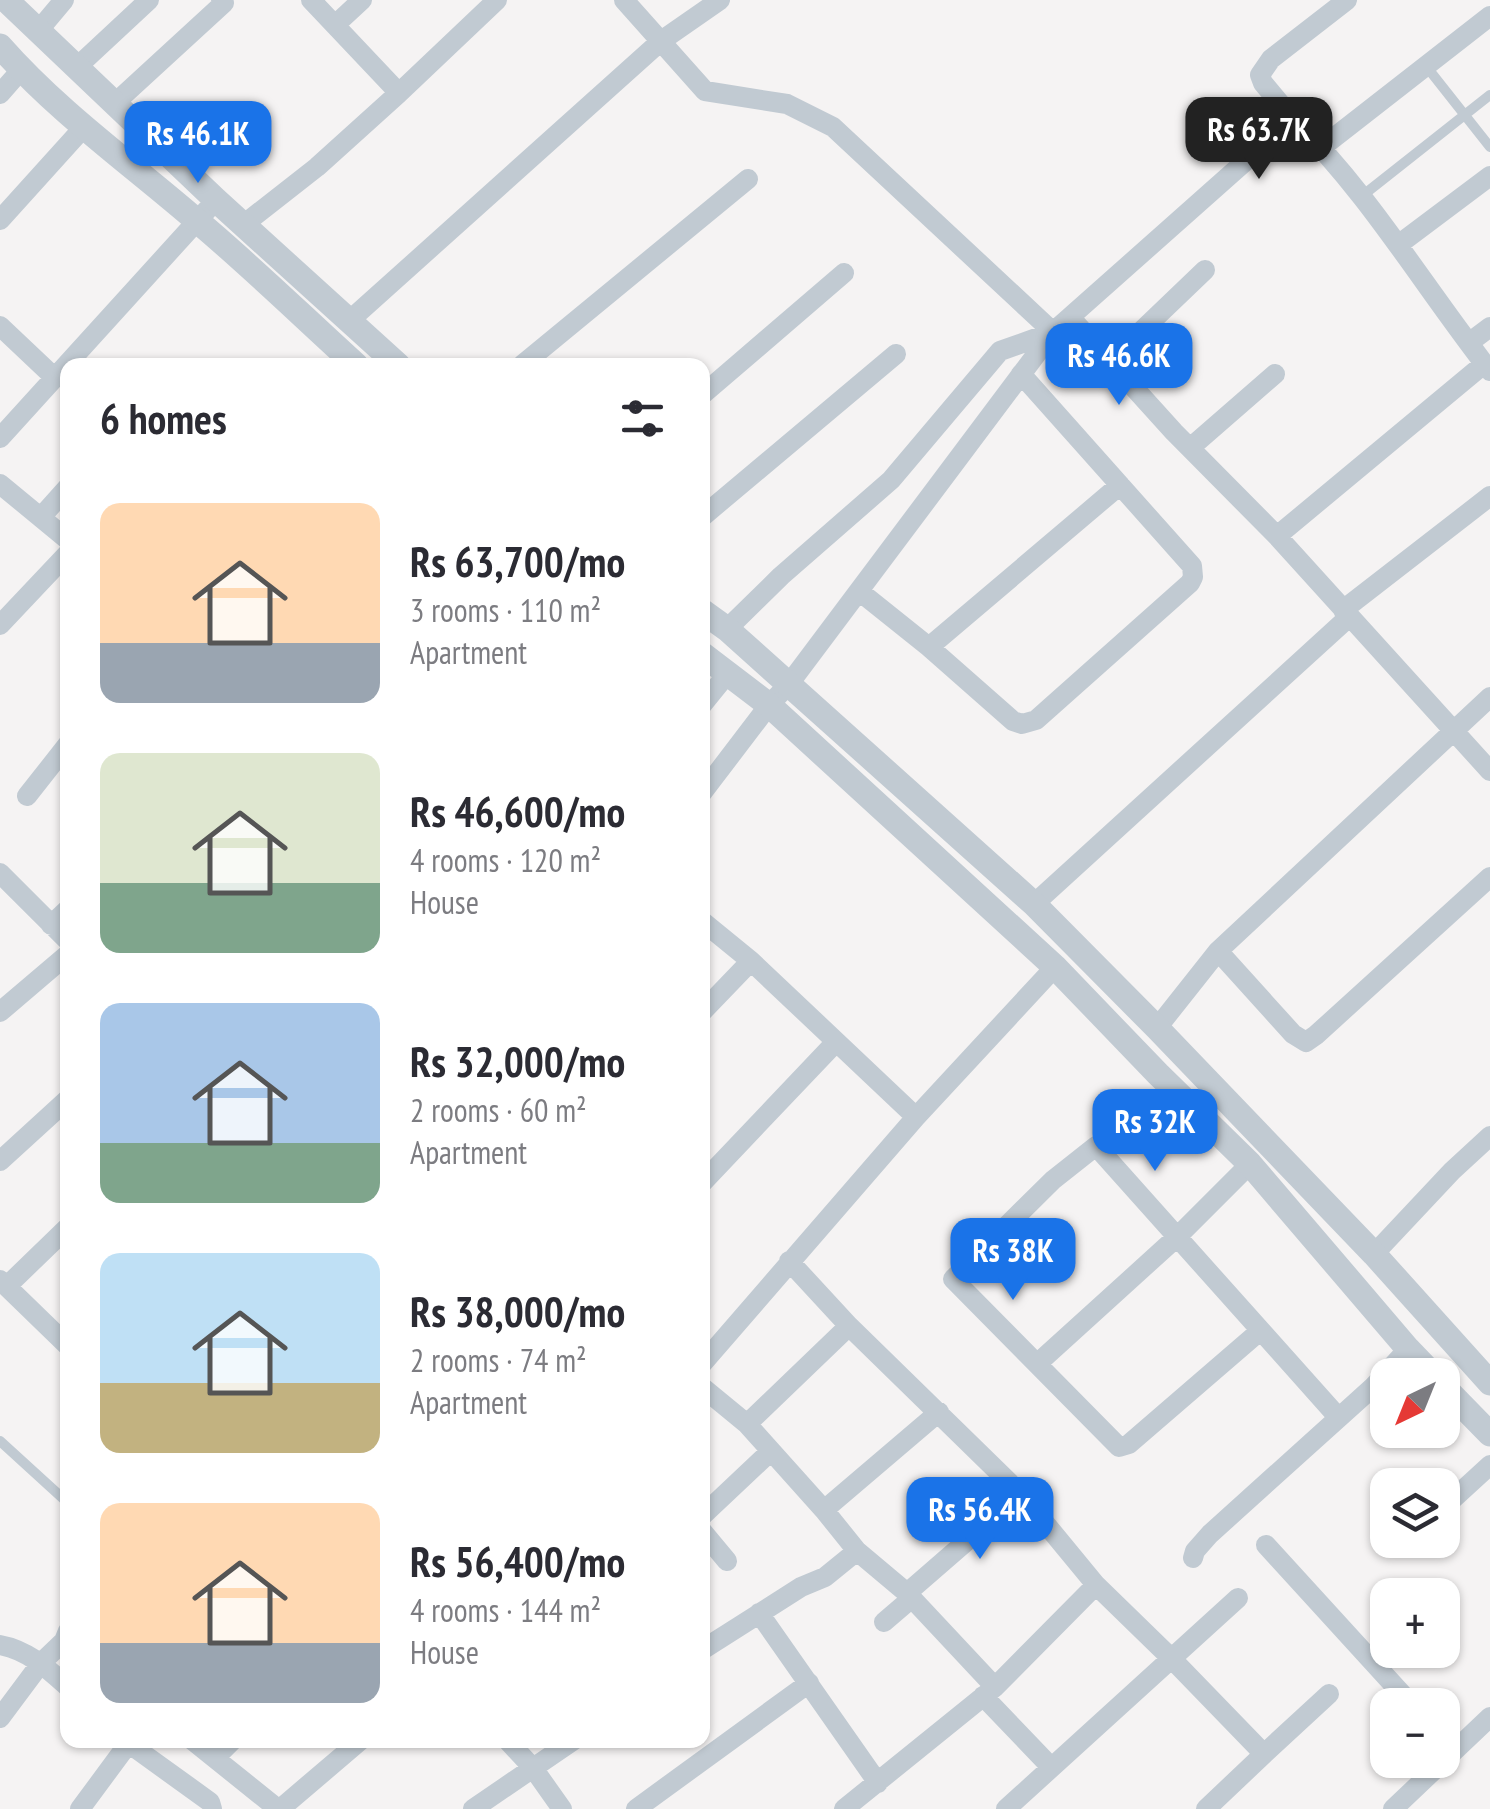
<!DOCTYPE html>
<html lang="en">
<head>
<meta charset="utf-8">
<style>
  body { margin:0; font-family:"PT Sans Narrow",sans-serif; background:#f2f2f3; color:#2b2b33; height:100vh; display:flex; flex-direction:column; font-size:38px; white-space:nowrap }
  * { box-sizing:border-box; margin:0 }
  p { font-size:32px; color:#7c7c81 }
  .icon { flex:none; width:55px; height:55px; fill:none; stroke:currentColor; stroke-width:2; stroke-linecap:round; stroke-linejoin:round }
  .map { position:relative; flex:1; overflow:hidden }
  .sheet { position:absolute; left:60px; top:358px; width:650px; height:1390px; display:flex; flex-direction:column; background:#fff; border-radius:20px; box-shadow:0 2px 8px #0004 }
  .sheet>* { flex:none }
  .needle { width:65px; rotate:223deg }
  .tools { position:absolute; left:1370px; top:1358px; display:grid; gap:20px }
  .tools a { display:grid; place-items:center; width:90px; height:90px; border-radius:20px; background:#fff; box-shadow:0 2px 8px #0004; font-size:50px }
  .price { position:absolute; translate:-50% -85px; padding:0 22px; border-radius:20px; background:#1a73e8; color:#fff; font-size:32px; line-height:65px; filter:drop-shadow(0 2px 5px #0008) }
  .price::after { content:''; position:absolute; left:50%; top:60px; width:30px; height:22px; margin-left:-15px; background:inherit; clip-path:polygon(0 0,100% 0,50% 100%) }
  .price.on { background:#222; color:#fff }
  ul { padding:0; list-style:none }
  li { display:flex; align-items:center; gap:30px; height:250px; padding:0 40px }
  li span { display:grid; place-items:center; flex:none; width:280px; height:200px; border-radius:20px; color:#555 }
  li>.icon { margin-inline-start:auto }
  span .icon { width:120px; height:120px; fill:#fffc; stroke-width:1 }
  li b { font-size:42px }
  h2 { display:flex; justify-content:space-between; align-items:center; height:120px; padding:0 40px; font-size:42px }
  .map>svg:first-child { display:block }
</style>
</head>
<body>
<div class="map">
<svg width="1490" height="1809" viewBox="0 0 1490 1809">
  <rect width="100%" height="100%" fill="#f5f3f3"/>
  <g fill="none" stroke-linecap="round" stroke-linejoin="round">
    <path stroke="#c1cad2" stroke-width="10" d="M1426 66 1490 147
      M1362 196 1490 95
      M0 1441 68 1503"/>
    <path stroke="#c1cad2" stroke-width="20" d="M624 0 705 91 787 104 833 127 1053 332 789 684 769 705 702 793
      M335 25 362 0
      M38 31 64 0
      M77 67 149 0
      M399 93 497 0
      M0 94 21 70
      M115 103 224 3 221 0
      M1293 119C1369 193 1424 287 1490 371
      M1322 147 1490 16
      M0 220 84 127
      M243 225 317 167 399 93 311 0
      M1398 245 1490 176
      M1070 317 1293 119 1263 83 1260 75 1271 59 1347 0
      M349 321 661 41 720 0
      M0 326 55 378
      M1470 342 1490 327
      M1110 361 1205 270
      M522 365 748 179
      M702 395 844 273
      M0 438 207 210
      M1190 448 1275 374
      M0 484 68 540
      M42 516 68 487
      M702 517 896 354
      M1277 536 1484 364
      M859 591 929 647 1013 721 1022 724 1036 720 1190 583 1193 577 1192 566 1021 374
      M1343 610 1490 496
      M0 625 68 553
      M727 629 781 576 891 480 1000 351 1053 332 1070 317 1174 432 1277 536 1490 771
      M929 647 1120 485
      M702 705 728 673
      M27 796 68 744
      M0 873 68 941
      M1034 904 1349 617
      M702 921 751 961 916 1117
      M51 925 68 909
      M1218 951 1293 1034 1306 1042 1316 1035 1490 877
      M0 1012 68 954
      M702 1012 751 961
      M1157 1028 1218 951 1490 697
      M0 1161 68 1099
      M702 1183 835 1043
      M1374 1254 1452 1171 1490 1136
      M789 1261 849 1326 1021 1494 1096 1585 1171 1658 1264 1754 1206 1809
      M0 1280 68 1346
      M7 1286 68 1227
      M1260 1331 1129 1444 1119 1447 953 1279 1053 1180 1096 1146 1338 1417
      M1038 1363 1178 1236 1250 1164
      M702 1364 916 1117 1055 967
      M702 1387 747 1424 824 1510 857 1551 907 1593 995 1687
      M747 1424 849 1326
      M1442 1509 1490 1465
      M824 1510 939 1412
      M702 1516 771 1451
      M702 1531 727 1561
      M1408 1541 1409 1540
      M1266 1545 1412 1705
      M1193 1558 1195 1551 1210 1534 1373 1387 1408 1349
      M907 1593 1021 1494
      M759 1613 878 1783
      M884 1622 912 1598
      M0 1645C28 1650 48 1669 68 1687
      M702 1650 801 1587 825 1577 857 1551
      M983 1696 1050 1766
      M0 1718 41 1663 64 1641 68 1631
      M124 1740 210 1802 212 1809
      M192 1740 278 1809
      M507 1740 533 1768 562 1809
      M1264 1754 1329 1694
      M215 1758 233 1740
      M80 1809 128 1744
      M280 1809 361 1740
      M473 1809 574 1740
      M636 1809 809 1683
      M844 1809 995 1687 1096 1585
      M1006 1809 1238 1598
      M1393 1809 1490 1717"/>
    <path stroke="#c1cad2" stroke-width="25" d="M6 0 216 200 398 365
      M0 46C58 112 130 163 196 220 251 266 303 317 356 365
      M702 611 727 629 1034 904 1157 1028 1374 1254 1490 1383
      M702 654 769 705 1055 967 1158 1074 1250 1164 1408 1349 1433 1375
      M1442 1385 1490 1434"/>
  </g>
</svg>
<div class="tools">
<a><svg class="needle" viewBox="-14 -14 28 28"><path d="M0-13l5 13h-10z" fill="#e53935"/><path d="M0 13l5-13h-10z" fill="#7c7c81"/></svg></a>
<a><svg class="icon" aria-label="layers" viewBox="0 0 24 24"><path d="M12 4l9 5-9 5-9-5zM3 14l9 5 9-5"/></svg></a>
<a>+</a>
<a>−</a>
</div>
<b class="price on" style="left:1259px;top:182px">Rs 63.7K</b>
<b class="price" style="left:198px;top:186px">Rs 46.1K</b>
<b class="price" style="left:1119px;top:408px">Rs 46.6K</b>
<b class="price" style="left:1155px;top:1174px">Rs 32K</b>
<b class="price" style="left:1013px;top:1303px">Rs 38K</b>
<b class="price" style="left:980px;top:1562px">Rs 56.4K</b>
<section class="sheet">
<h2>6 homes<svg class="icon" aria-label="filters" viewBox="0 0 24 24"><path d="M4 7h16M4 17h16"/><circle cx="9" cy="7" r="2"/><circle cx="15" cy="17" r="2"/></svg></h2>
<ul>
<li><span style="background:linear-gradient(#ffd9b3 70%,#9aa5b1 0)"><svg class="icon" aria-label="home" viewBox="0 0 24 24"><path d="M3 11l9-7 9 7M6 9v11h12V9"/></svg></span><div><b>Rs 63,700/mo</b><p>3 rooms · 110 m²</p><p>Apartment</p></div></li>
<li><span style="background:linear-gradient(#dfe7d0 65%,#7fa58c 0)"><svg class="icon" aria-label="home" viewBox="0 0 24 24"><path d="M3 11l9-7 9 7M6 9v11h12V9"/></svg></span><div><b>Rs 46,600/mo</b><p>4 rooms · 120 m²</p><p>House</p></div></li>
<li><span style="background:linear-gradient(#a9c7e8 70%,#7fa58c 0)"><svg class="icon" aria-label="home" viewBox="0 0 24 24"><path d="M3 11l9-7 9 7M6 9v11h12V9"/></svg></span><div><b>Rs 32,000/mo</b><p>2 rooms · 60 m²</p><p>Apartment</p></div></li>
<li><span style="background:linear-gradient(#bfe0f5 65%,#c2b280 0)"><svg class="icon" aria-label="home" viewBox="0 0 24 24"><path d="M3 11l9-7 9 7M6 9v11h12V9"/></svg></span><div><b>Rs 38,000/mo</b><p>2 rooms · 74 m²</p><p>Apartment</p></div></li>
<li><span style="background:linear-gradient(#ffd9b3 70%,#9aa5b1 0)"><svg class="icon" aria-label="home" viewBox="0 0 24 24"><path d="M3 11l9-7 9 7M6 9v11h12V9"/></svg></span><div><b>Rs 56,400/mo</b><p>4 rooms · 144 m²</p><p>House</p></div></li>
</ul>
</section>
</div>
</body>
</html>
